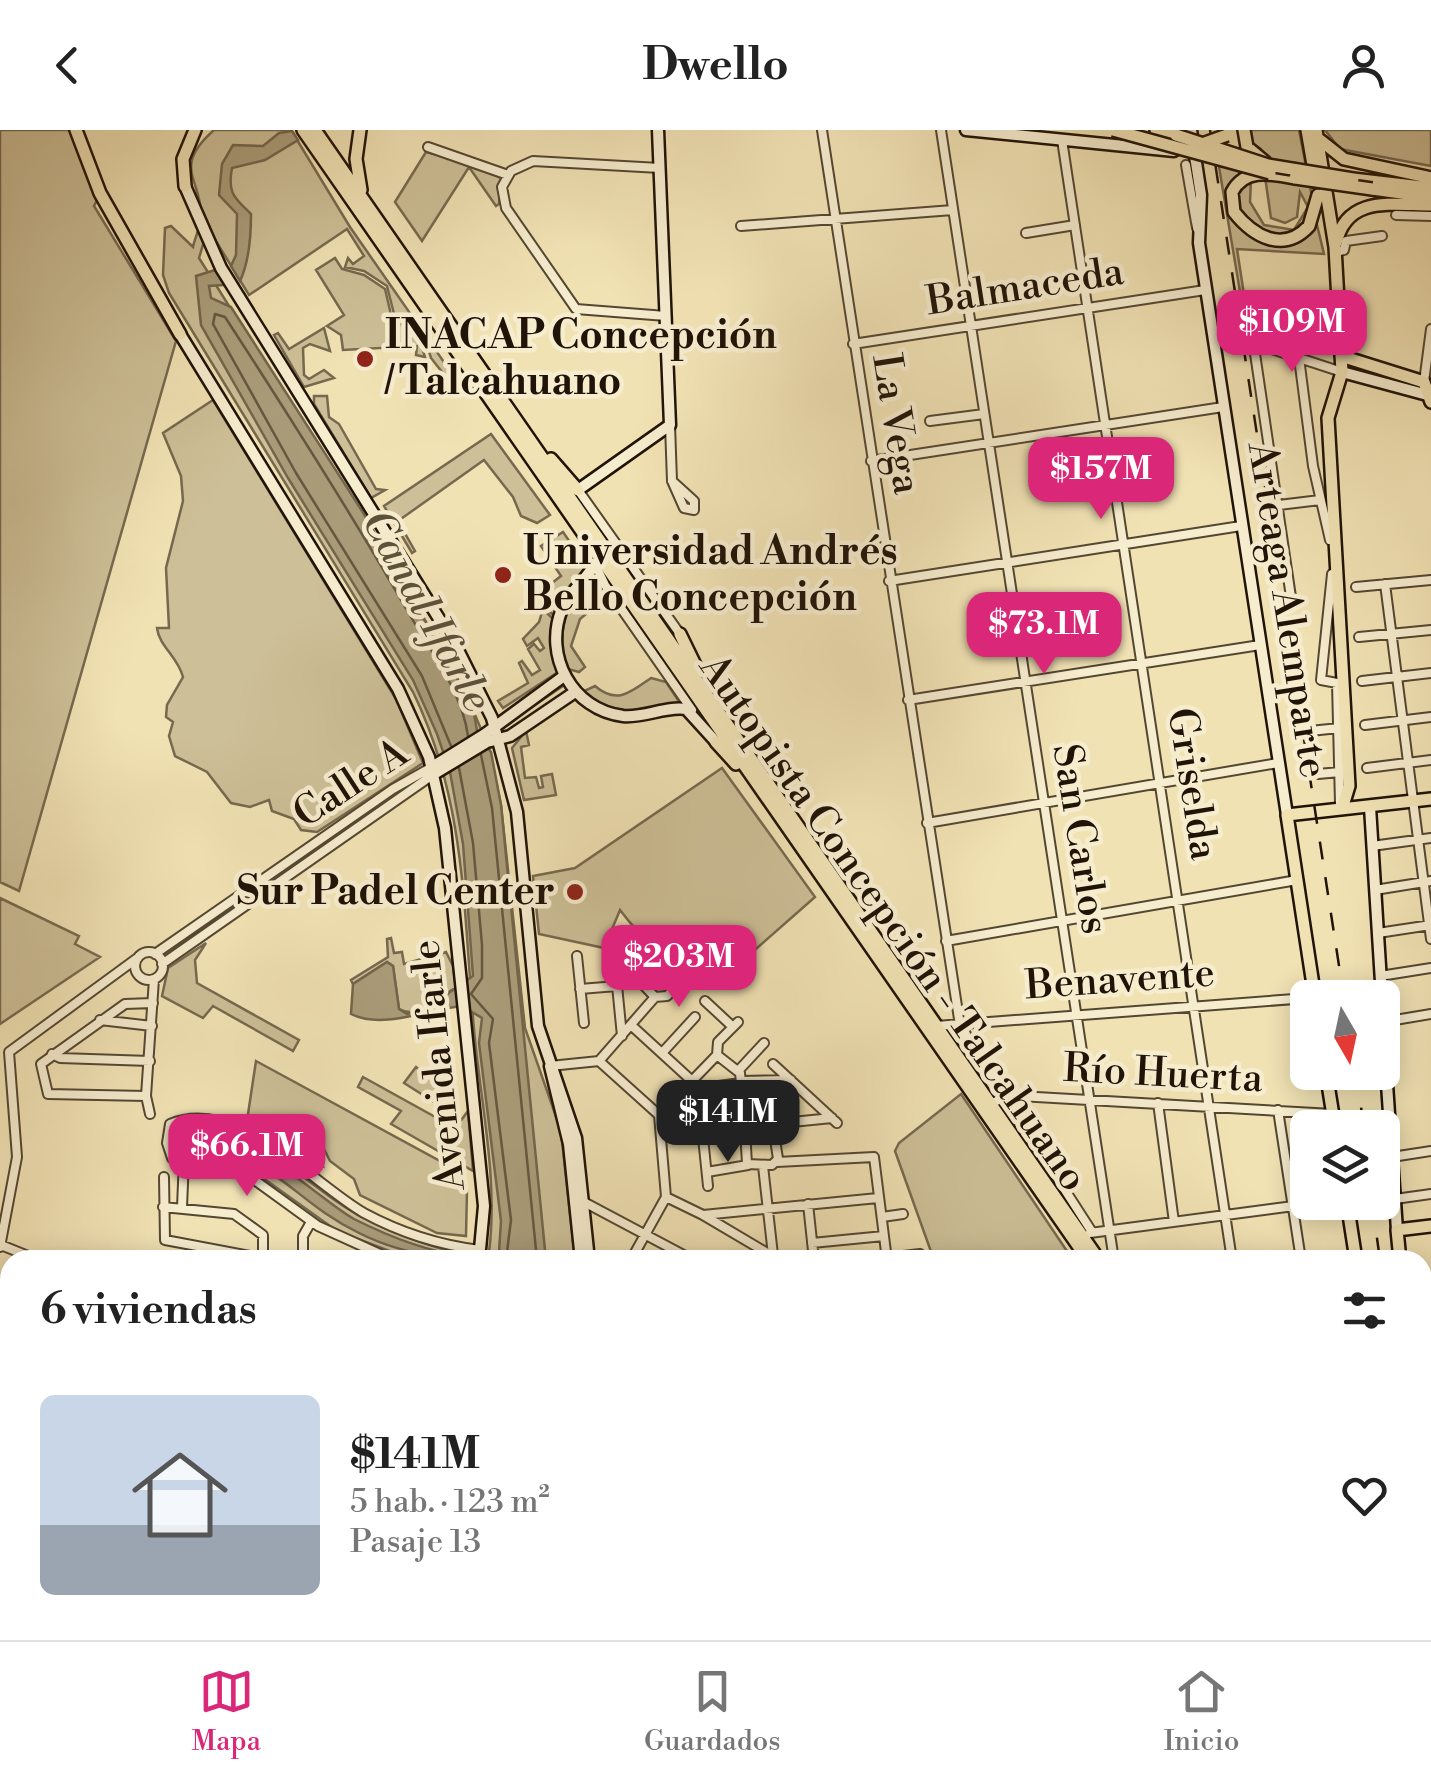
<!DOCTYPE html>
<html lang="es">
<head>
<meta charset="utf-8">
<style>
  body { margin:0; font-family:"Libre Bodoni",serif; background:#f6f6f6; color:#222; height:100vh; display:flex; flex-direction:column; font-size:38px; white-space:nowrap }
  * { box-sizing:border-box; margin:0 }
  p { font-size:32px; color:#767676 }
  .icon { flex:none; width:55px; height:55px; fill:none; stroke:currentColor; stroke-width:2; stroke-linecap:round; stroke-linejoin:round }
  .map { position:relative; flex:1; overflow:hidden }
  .sheet { position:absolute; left:0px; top:1120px; width:1432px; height:390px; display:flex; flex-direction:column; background:#fff; border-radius:30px 30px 0 0; box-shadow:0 5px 25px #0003 }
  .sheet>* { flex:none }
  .needle { width:65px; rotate:171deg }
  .fabs { position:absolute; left:1290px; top:850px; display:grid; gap:20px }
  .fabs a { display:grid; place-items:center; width:110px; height:110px; border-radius:15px; background:#fff; box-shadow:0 5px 25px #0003; font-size:50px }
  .price { position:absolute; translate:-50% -85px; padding:0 22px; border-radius:20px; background:#db2777; color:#fff; font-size:32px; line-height:65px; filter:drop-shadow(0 2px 5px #0008) }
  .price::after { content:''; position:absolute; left:50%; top:60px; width:30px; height:22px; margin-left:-15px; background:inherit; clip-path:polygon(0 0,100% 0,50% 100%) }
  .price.current { background:#222; color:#fff }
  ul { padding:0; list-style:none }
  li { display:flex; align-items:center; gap:30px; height:250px; padding:0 40px }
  li span { display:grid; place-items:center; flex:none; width:280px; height:200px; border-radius:15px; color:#555 }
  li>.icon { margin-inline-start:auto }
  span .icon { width:120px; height:120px; fill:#fffc; stroke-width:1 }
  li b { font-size:42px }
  h2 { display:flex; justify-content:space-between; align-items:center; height:120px; padding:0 40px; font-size:42px }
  header { display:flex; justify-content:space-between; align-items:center; height:130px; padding:0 40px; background:#fff; font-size:45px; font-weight:700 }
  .tab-bar { display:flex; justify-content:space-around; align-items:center; height:140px; border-top:2px solid #e0e0e0; background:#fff; font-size:28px; color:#767676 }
  .tab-bar a { display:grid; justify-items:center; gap:5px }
  .tab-bar .current { color:#db2777 }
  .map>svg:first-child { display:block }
</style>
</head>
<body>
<header><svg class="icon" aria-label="back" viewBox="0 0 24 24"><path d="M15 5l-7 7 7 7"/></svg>Dwello<svg class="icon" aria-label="person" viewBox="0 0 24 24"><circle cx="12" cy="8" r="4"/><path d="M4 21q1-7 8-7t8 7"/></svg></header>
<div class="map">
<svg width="1431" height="1510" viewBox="0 0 1431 1510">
  <rect width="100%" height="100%" fill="#f1e2b4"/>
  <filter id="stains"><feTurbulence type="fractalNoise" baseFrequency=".002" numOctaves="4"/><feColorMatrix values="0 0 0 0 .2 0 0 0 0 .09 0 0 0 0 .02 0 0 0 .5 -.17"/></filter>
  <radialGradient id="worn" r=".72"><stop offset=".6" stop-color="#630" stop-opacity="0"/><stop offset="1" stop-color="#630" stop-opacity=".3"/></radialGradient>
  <path fill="#cdbf97" stroke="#76694f" stroke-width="2.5" d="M0 0H70L97 70 94 76 176 211 19 761 0 752Z
    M291 0 350 97 462 258 457 261 431 228 424 206 395 188 387 156 364 141 345 137 348 128 353 134 364 126 347 99 249 165 208 98 199 128 421 483 467 566 489 618 501 675 525 898 561 1001 575 1130H413L337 1101 242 1033 218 1025 174 1020 175 997C247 987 290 1042 345 1077 373 1095 404 1107 436 1117 452 1122 473 1127 489 1122 498 1053 482 979 475 910 463 788 468 675 413 562L169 163 163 145 165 98 171 96 193 117C195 107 201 96 201 86 202 49 171 38 214 0Z
    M1247 0H1299L1312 67 1308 92 1283 108 1253 98 1235 74 1236 62 1251 49 1250 72 1264 95 1294 100 1308 77 1300 62 1297 87 1285 93 1271 88 1261 19 1247 10Z
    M1325 0H1431V36L1340 19Z
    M426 22 471 33 501 48 499 74 496 76 469 37 422 111 395 72Z
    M1218 31 1237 38 1241 45 1228 75 1273 115 1316 91 1324 124 1237 119 1279 393Z
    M335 128 342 139 364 145 385 159 392 189 418 205 425 227 416 225 417 216 343 220 341 205 327 196 344 185 316 140Z
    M324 198 330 221 310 214 303 218 304 245 309 249 324 240 334 248 304 257 274 205 278 203 289 219Z
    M314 266H327L329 287 339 294 376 359 385 360 371 368 314 274Z
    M213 270 396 569 423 633 317 702 301 700 294 689 272 681 269 670 250 677 231 673 207 642 175 626 169 606 173 592 166 587 167 575 183 547C178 527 159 516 157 498H169L166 438 183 371 181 346 163 303Z
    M491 304 550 385 537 393 521 386 513 367 484 330 398 391 415 421 412 423 384 376Z
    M563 402 587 437 555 487 546 478 552 453 561 446 541 416 544 414 557 422 560 419 552 409Z
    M594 453 601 462 599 473 580 489 571 516 585 537 579 542 568 539C555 511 564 465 594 453Z
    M543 479 554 490 558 542 503 578 498 571 528 553 519 533 522 531 532 545 540 540 528 519 534 514 540 521 544 518 538 508 527 516 523 509 539 492Z
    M651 548 666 552 682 576C644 581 614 588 582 562L595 556C617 575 631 562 651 548Z
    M526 601 529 615 521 617 525 648 536 647 539 658 543 657 541 646 552 644 556 665 524 670 512 618Z
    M722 638 815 767 714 856C680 846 641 808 620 780L604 818 539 804 533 746 575 738Z
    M0 768 79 806 75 814 100 827 0 894Z
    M391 808 394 823 402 822 404 834 446 822 453 836 456 858C436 867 422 891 399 879L393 836 387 832 353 854 351 850 388 827 387 809Z
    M206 813 195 830 197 853 299 910 293 921 213 876 203 888 162 866 168 838Z
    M442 926 456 986 404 953 416 937 422 942 439 934 436 927Z
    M256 931 460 1042 467 1060 466 1106 437 1103 360 1065 354 1049 330 1031 322 1015 318 992H312L307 1005 320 1022 323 1036 253 995 248 984Z
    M363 947 448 994 459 993 468 981 473 1041 391 994 401 981 358 957Z
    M961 964 1073 1130H934L895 1021 899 1013Z
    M875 1500H1062L1061 1510H873Z"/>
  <path fill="#aa9c79" stroke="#73654b" stroke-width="2.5" d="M292 1 298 10 265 30 232 38C227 64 235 68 251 84 251 105 249 132 240 151L231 136 236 125 237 84 219 65 222 34 233 15 263 16 279 3Z
    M215 140 225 155 209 156 211 168 231 177 362 381 452 538 474 584 478 606 491 622 501 675 546 1130C480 1130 420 1134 359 1103 289 1069 273 1020 186 1015L181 1008C227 977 316 1068 354 1089 388 1106 425 1121 463 1126 476 1128 489 1132 499 1122L501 1091 479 913 482 888 462 876C429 879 383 900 351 884L353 854 387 832 393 836 399 879 407 884 423 881 473 846 463 714 450 642 437 604 413 550 288 348 201 195 196 146Z"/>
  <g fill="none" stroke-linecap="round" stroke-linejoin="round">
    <path stroke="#655840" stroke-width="2.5" d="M451 616 422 546 296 343 213 194 215 184 225 187C288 284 350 381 408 482 430 520 462 562 468 606
      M481 625 492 678 537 1130
      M459 638 473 713 482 815V848L471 864 493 889 489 913 511 1090 506 1130"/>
    <path stroke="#73654b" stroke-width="2.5" d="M511 591 563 556"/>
    <g stroke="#544732" stroke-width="12">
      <path id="street" d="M822 0 959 889 969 911 1092 1102
        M941 0 1114 1130
        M1062 10 1232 1130
        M428 17 508 45
        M1186 35 1197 98
        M660 38 533 31 511 41 502 57 506 78 576 179 666 186
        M1396 85 1431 86
        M741 96 953 80
        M1026 103 1075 95
        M1335 122 1344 120 1346 111 1382 106
        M1288 167 1314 173 1337 171
        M1249 183 1291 467
        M1253 213 1342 242
        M853 214 1205 160
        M1299 228 1313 336 1330 410
        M1424 252 1431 199
        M930 291 984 284
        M670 295 672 351 684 378 694 380V371L672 351
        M871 331 1223 277
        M578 360 680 504
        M1279 375 1320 370
        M595 434 605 455 692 580
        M1332 444 1321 550 1337 553 1340 673
        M889 451 1241 396
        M1385 454 1431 809
        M1356 457 1431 450
        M1359 507 1431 500
        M1362 551 1431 543
        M908 570 1260 515
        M1365 595 1431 587
        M1310 601 1339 598
        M1367 638 1431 630
        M1318 644 1340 642
        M927 693 1278 633
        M1372 716 1431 708
        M1375 760 1431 751
        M1378 803 1431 795
        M946 811 1297 750
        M622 814 614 825 622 906
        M135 836a14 14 0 1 1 28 0a14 14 0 1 1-28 0Z
        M155 824 393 659 432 637
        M577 826 584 893
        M162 834 434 644
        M616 843H632L655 867
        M1380 846 1431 838
        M637 848 655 830
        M580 859 617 856
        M655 867 667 866 685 847
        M705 871 733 897
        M100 890 152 896
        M1383 892 1431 884
        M632 896 691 950
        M936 896 1308 868
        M662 923 695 887
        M52 924 60 928 150 931
        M717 925 718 912 738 892
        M599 931 655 867
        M773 934 837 993
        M550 936 599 931 659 985 666 1067 631 1130
        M738 941 764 913
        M742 951 791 950
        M698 959 708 1056
        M681 961 741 953 740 943 717 925
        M146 966 48 964 41 934 125 874 153 873
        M1158 973 1174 1092
        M991 974 1006 966H1019L1333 984
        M1278 980 1301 1130
        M150 984 146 966 154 849
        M659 985 717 925
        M745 999 747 1034 772 1035 778 1029 773 996
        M702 1001 832 988
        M1392 1027 1431 1021
        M777 1032 874 1027 887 1130
        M763 1036 773 1125
        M707 1042 748 1035
        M164 1047 165 1110 272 1130
        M666 1067 703 1085 878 1068
        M1395 1069 1431 1064
        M582 1071 693 1130
        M808 1074 814 1130
        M163 1077 234 1084 263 1105V1125
        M182 1077 184 1029
        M703 1085 779 1130
        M882 1087 903 1084
        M1090 1103 1324 1072
        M812 1113 884 1106
        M1 1115 38 1130
        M0 1117 17 1027 9 922 136 829
        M886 1128 920 1124
        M303 1130V1106L311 1092
        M393 1130 318 1096 238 1038 209 1030 172 1028 167 1013 170 994C237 966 312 1053 364 1083 401 1103 439 1115 480 1120
        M0 1197 10 1208
        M0 1324 10 1328
        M0 1350 10 1357
        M0 1398 10 1404
        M0 1459H10
        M0 1500H5
        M210 1500 211 1510
        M297 1500 360 1510
        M551 1500 554 1510
        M778 1500V1510
        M819 1500V1510
        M37 1510 39 1500
        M129 1510 130 1500
        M253 1510V1500
        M379 1510 503 1500
        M717 1510 732 1505 737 1510
        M862 1510 863 1500"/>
    </g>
    <g stroke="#201307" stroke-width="15">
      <path id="secondary" d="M966 0 1174 21
        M1191 0 1201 65 1199 113 1287 685
        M185 56 221 138 456 516 492 588 517 682 538 896 576 1008 589 1130
        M180 204 398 559 429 627 445 698 474 978 484 1076 479 1130
        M1342 242 1431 266
        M578 360 670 295 658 0
        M595 434C586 450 570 461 562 479 543 525 572 580 623 586 645 588 665 576 686 579L716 612
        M432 637 485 604 564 546
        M434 644 487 612 510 606 575 562
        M1370 677 1382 868
        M1382 881 1397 1100
        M550 936 569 1014 581 1130
        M639 1500 642 1510
        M649 1500 650 1510
        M1290 1510 1298 1500"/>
    </g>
    <g stroke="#201307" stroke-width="16">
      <path id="primary" d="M76 0 100 63 180 204
        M303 0 1088 1130
        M315 0 1099 1130
        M360 0 356 29 361 60
        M1156 0 1176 5
        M1244 0 1247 17 1265 32
        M1307 0 1316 52
        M1316 0 1335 117 1342 242 1328 288 1349 656 1342 679
        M1320 10 1344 29 1431 48
        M1295 48C1272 44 1245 37 1232 62L1234 82C1253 106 1283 124 1309 96L1318 65
        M1353 49 1431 58
        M185 56 183 29 195 0
        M1372 59 1431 67
        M1336 113C1347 65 1391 75 1431 75
        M1341 226 1424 252 1431 272
        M551 329 578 360
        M680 504 698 541
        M716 612 736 634
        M1315 868 1287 685 1431 669
        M1326 942 1335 998
        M1347 1072 1356 1130
        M1400 1130 1397 1100 1431 1096
        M1422 1253 1431 1289
        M1345 1500 1351 1510
        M1357 1500 1364 1510"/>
    </g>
    <use href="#street" stroke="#f6ecce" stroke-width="8"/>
    <use href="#secondary" stroke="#f6ecce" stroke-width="10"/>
    <use href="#primary" stroke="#f1e2b4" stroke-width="11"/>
    <path stroke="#201307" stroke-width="2.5" stroke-dasharray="18 18" stroke-linecap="butt" d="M1210 0 1344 868
      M1356 942 1364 998
      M1372 1072 1380 1130
      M1422 1357 1431 1393"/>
    <g stroke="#201307" stroke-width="16" stroke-linecap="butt">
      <path id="primary-bridge" d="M1113 0 1270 43
        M1176 5 1268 35 1353 49
        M1205 13 1227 5
        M1295 48 1372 59"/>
    </g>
    <use href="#primary-bridge" stroke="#f1e2b4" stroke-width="11"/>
  </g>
  <g fill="#8f2418" stroke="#f6ecce" stroke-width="4">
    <circle cx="365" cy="229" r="10"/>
    <circle cx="503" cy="445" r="10"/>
    <circle cx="575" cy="762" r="10"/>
  </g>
  <g text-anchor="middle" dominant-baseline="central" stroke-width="9" stroke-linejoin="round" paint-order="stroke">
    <g font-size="40" fill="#201307" stroke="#f6ecce">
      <text transform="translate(1025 157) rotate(-9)">Balmaceda</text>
      <text transform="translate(896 294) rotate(81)">La Vega</text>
      <text transform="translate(1287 480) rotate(81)">Arteaga Alemparte</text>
      <text transform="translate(351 654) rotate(-33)">Calle A</text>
      <text transform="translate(1192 654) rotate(81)">Griselda</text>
      <text transform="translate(1080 709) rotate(81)">San Carlos</text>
      <text transform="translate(893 793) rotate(55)">Autopista Concepción - Talcahuano</text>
      <text transform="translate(1120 850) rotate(-4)">Benavente</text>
      <text transform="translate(439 935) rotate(-96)">Avenida Ifarle</text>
      <text transform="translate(1163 944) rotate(3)">Río Huerta</text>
    </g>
    <g font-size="40" font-weight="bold" fill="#201307" stroke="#f6ecce" text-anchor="start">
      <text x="385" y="206">INACAP Concepción<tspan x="385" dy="46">/ Talcahuano</tspan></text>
      <text x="523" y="422">Universidad Andrés<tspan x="523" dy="46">Bello Concepción</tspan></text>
      <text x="555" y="762" text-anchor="end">Sur Padel Center</text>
    </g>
    <g font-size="42" font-style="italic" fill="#5e513a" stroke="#f6ecce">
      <text transform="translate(426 481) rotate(61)">Canal Ifarle</text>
    </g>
  </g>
  <rect width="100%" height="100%" filter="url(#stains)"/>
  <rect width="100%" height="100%" fill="url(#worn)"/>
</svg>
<div class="fabs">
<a><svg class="needle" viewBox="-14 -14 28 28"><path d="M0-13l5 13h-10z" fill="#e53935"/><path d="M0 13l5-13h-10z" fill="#767676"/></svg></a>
<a><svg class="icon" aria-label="layers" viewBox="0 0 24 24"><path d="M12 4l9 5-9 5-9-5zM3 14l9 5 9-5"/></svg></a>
</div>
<b class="price" style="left:1292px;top:245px">$109M</b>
<b class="price" style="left:1101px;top:392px">$157M</b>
<b class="price" style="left:1044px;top:547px">$73.1M</b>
<b class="price" style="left:679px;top:880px">$203M</b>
<b class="price current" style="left:728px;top:1035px">$141M</b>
<b class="price" style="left:247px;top:1069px">$66.1M</b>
<section class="sheet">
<h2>6 viviendas<svg class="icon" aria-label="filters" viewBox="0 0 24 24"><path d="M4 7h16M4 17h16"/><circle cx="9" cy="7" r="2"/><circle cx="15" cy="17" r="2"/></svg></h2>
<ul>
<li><span style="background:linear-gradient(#c9d6e8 65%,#9aa5b1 0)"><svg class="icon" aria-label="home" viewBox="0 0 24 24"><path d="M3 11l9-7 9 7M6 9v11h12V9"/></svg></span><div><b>$141M</b><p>5 hab. · 123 m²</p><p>Pasaje 13</p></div><svg class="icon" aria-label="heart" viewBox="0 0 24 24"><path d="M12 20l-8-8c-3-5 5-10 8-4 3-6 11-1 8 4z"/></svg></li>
</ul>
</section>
</div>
<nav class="tab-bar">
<a class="current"><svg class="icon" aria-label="map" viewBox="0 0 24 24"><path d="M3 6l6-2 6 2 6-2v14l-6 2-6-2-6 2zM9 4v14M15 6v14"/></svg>Mapa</a>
<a><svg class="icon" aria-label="saved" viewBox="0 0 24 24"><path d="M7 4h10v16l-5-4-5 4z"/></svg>Guardados</a>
<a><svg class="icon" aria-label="home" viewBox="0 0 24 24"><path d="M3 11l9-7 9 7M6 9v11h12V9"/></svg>Inicio</a>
</nav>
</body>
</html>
